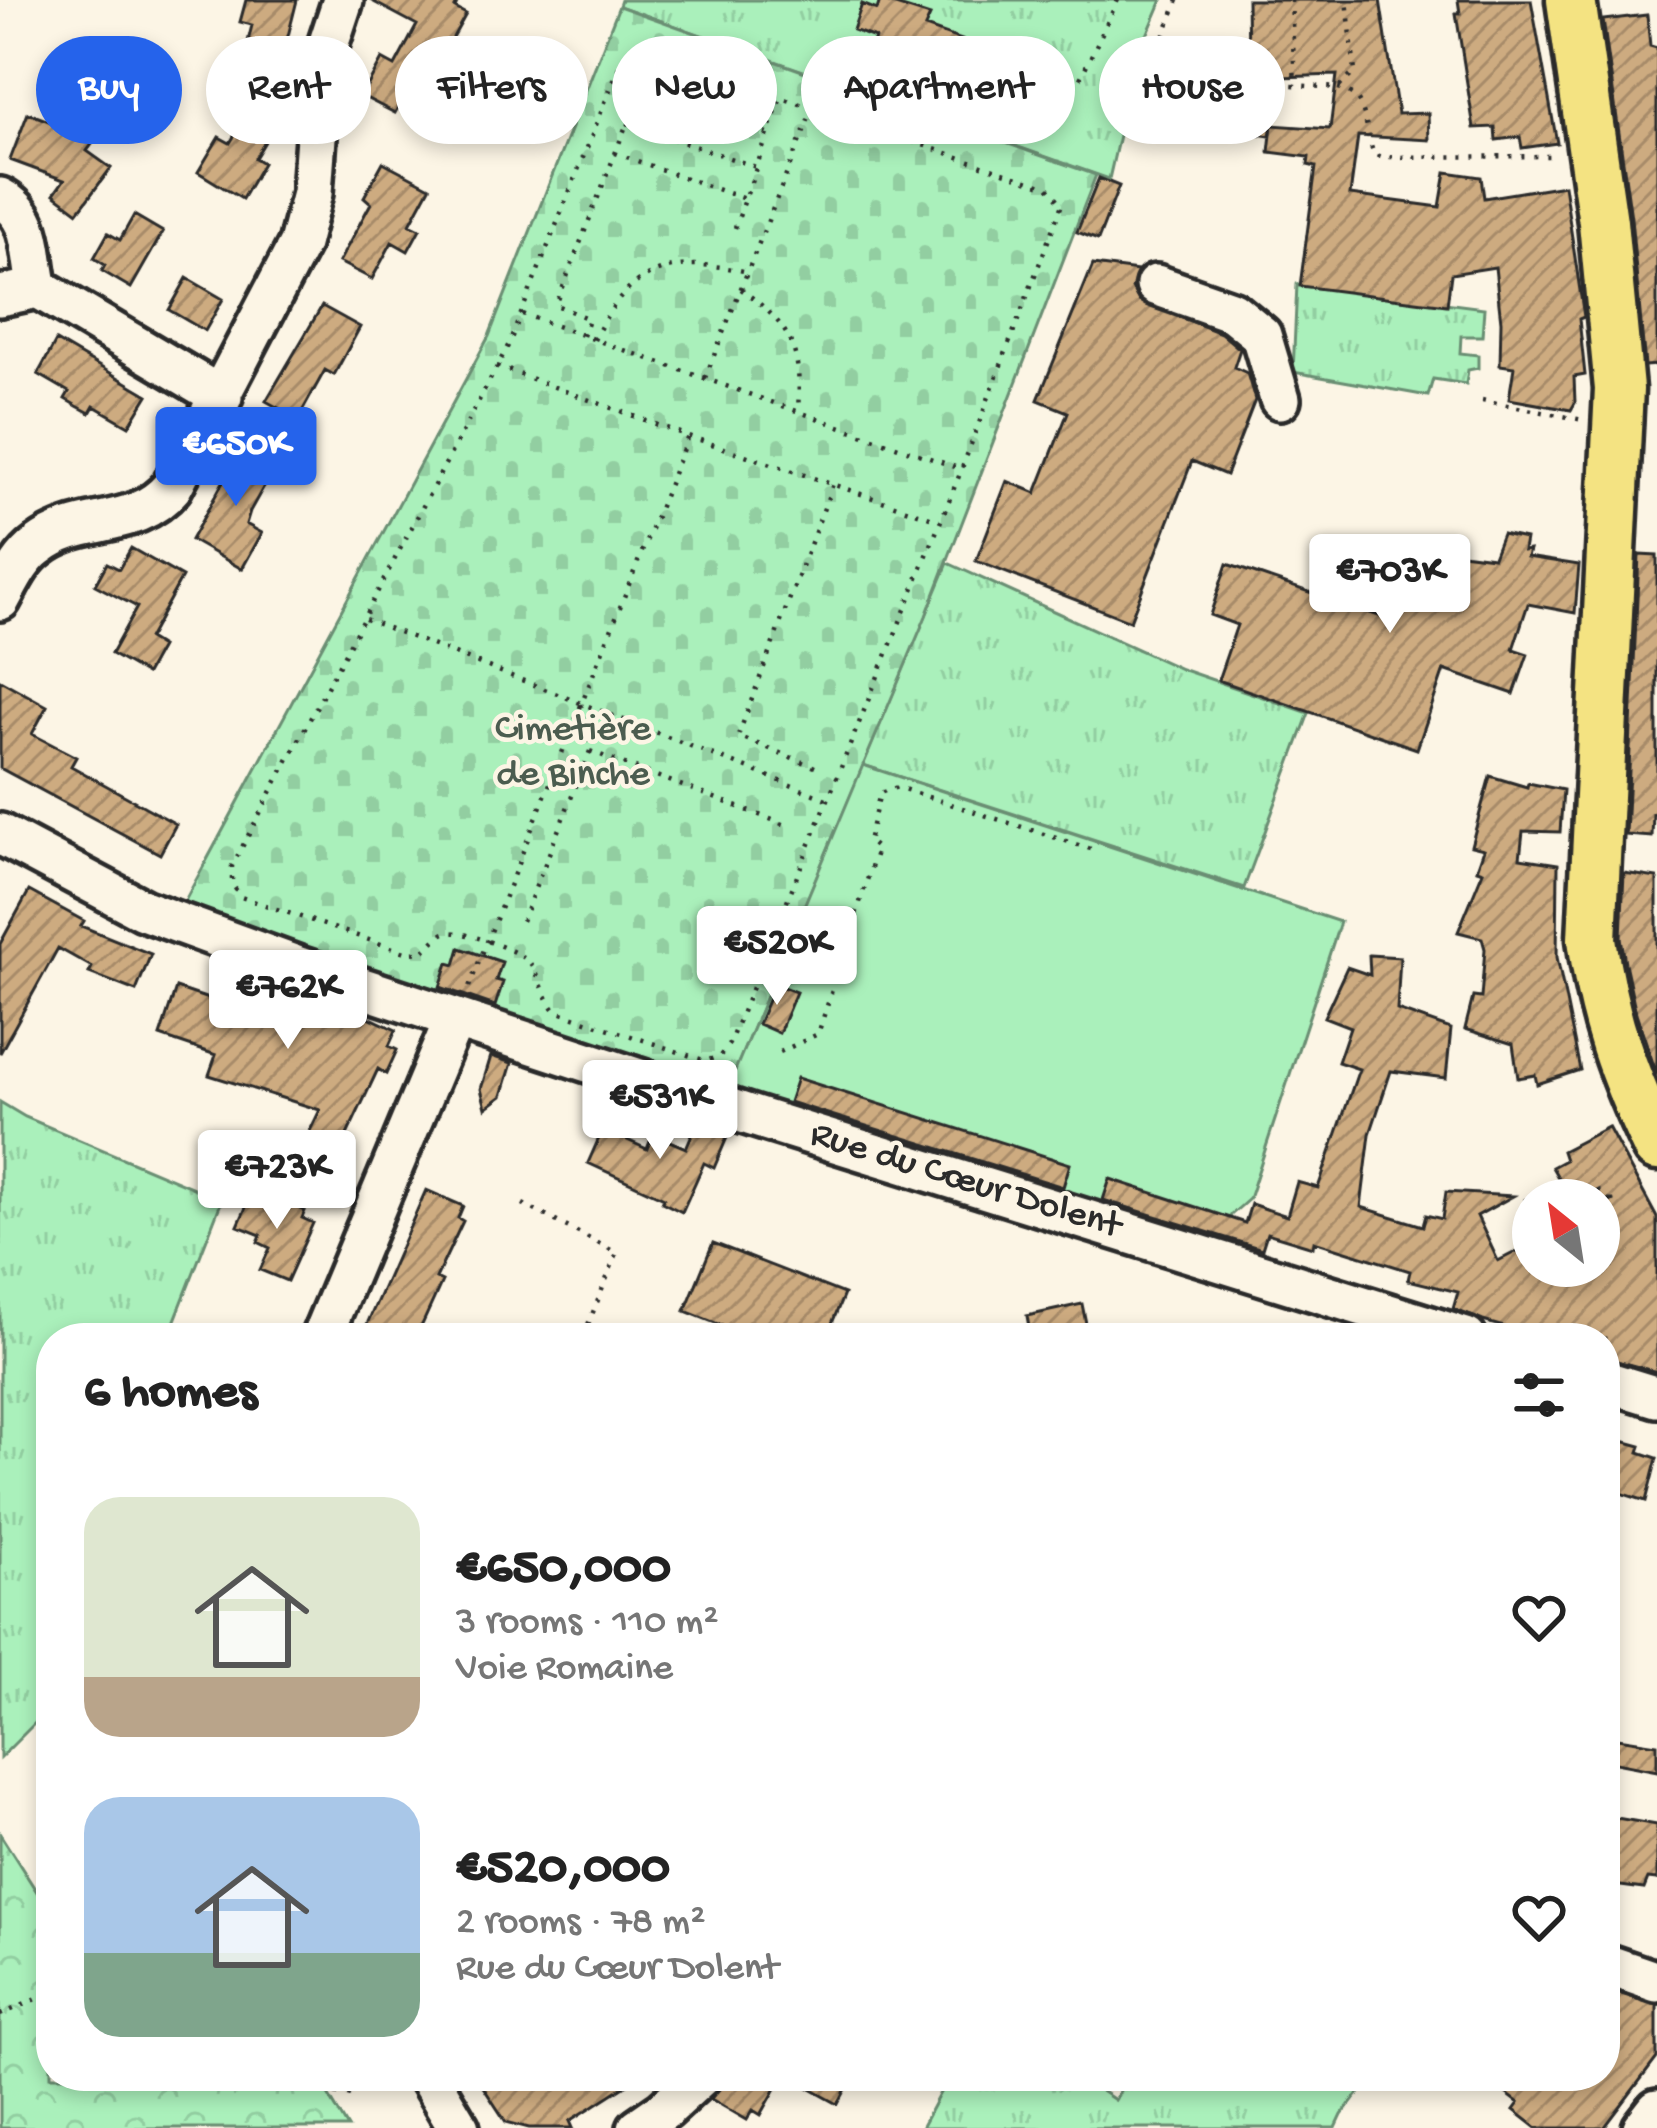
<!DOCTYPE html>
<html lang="en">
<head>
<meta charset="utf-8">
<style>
  body { margin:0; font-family:"Gochi Hand",sans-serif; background:#f6f6f6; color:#222; height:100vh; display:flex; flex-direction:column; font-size:45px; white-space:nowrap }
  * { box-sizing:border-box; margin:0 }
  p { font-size:39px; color:#767676 }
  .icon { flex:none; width:66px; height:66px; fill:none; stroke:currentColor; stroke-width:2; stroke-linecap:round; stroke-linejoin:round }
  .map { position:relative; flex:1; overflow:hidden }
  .side { position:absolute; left:36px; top:1323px; width:1584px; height:768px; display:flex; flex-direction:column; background:#fff; border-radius:48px; box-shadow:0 6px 18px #0003 }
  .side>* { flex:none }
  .hud { position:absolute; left:36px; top:36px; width:1587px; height:108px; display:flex; gap:24px }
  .needle { width:78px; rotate:330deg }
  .tools { position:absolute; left:1512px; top:1179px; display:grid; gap:24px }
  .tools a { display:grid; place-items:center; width:108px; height:108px; border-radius:50%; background:#fff; box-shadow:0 6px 18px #0003; font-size:60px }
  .price { position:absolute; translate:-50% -102px; padding:0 27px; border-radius:12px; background:#fff; color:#222; font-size:39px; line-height:78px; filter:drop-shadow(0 3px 6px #0008) }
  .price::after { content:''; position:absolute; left:50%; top:72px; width:36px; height:27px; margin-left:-18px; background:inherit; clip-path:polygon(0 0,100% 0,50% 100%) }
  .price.current { background:#2563eb; color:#fff }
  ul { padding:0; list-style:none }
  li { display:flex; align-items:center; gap:36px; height:300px; padding:0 48px }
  li span { display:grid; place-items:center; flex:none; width:336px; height:240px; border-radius:36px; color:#555 }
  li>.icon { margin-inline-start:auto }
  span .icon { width:144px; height:144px; fill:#fffc; stroke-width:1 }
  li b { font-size:51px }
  h2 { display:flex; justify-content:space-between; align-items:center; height:144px; padding:0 48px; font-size:51px }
  .chip { padding:0 42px; border-radius:54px; background:#fff; box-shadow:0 6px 18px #0003; font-size:42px; line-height:108px }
  .chip.current { background:#2563eb; color:#fff }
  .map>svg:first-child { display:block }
</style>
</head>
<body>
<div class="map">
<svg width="1657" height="2128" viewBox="0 0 1657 2128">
  <defs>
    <pattern id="grass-tufts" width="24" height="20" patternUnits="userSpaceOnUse" patternTransform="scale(3)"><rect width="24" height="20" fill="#aaf0bb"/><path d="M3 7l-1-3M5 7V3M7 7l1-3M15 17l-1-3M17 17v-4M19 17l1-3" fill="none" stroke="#92cea1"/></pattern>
    <pattern id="forest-crowns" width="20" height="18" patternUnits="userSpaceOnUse" patternTransform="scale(3)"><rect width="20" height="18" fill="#aaf0bb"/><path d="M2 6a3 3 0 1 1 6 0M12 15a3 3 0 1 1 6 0" fill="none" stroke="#92cea1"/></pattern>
    <pattern id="cemetery-stones" width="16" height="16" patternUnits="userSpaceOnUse" patternTransform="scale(3)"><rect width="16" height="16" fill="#aaf0bb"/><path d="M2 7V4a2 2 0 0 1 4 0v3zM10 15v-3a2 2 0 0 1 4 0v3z" fill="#92cea1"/></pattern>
    <pattern id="building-hatch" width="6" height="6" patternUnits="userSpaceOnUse" patternTransform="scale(3)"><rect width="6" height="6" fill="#cdab80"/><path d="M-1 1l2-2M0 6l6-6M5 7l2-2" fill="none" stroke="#a78b69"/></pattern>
  </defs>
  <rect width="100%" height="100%" fill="#fcf5e5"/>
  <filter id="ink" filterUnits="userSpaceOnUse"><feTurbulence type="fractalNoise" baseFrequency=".00833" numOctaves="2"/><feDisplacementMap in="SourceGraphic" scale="24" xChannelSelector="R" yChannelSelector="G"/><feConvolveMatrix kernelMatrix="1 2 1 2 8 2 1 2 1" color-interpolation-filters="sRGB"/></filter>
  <g filter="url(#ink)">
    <path fill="url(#grass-tufts)" stroke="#6a8e73" stroke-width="3" d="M621 0H1162L1136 61 1109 179 619 6Z
      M1297 284 1484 308 1482 336H1461L1460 353 1478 355V368L1468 370 1466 384 1433 379 1428 396 1293 372Z
      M948 563 1181 669 1309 713 1244 888 863 765Z
      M0 1102 25 1117 222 1200 168 1338H51V1707L0 1758Z
      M949 2076H1079L1115 2100 1129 2076H1372L1342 2115 1336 2128H921Z"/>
    <path fill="url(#forest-crowns)" stroke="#6a8e73" stroke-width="3" d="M0 1834 51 1914V2076H317L348 2128H0Z"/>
    <path fill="url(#cemetery-stones)" stroke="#6a8e73" stroke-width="3" d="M619 6 1096 175 926 616 726 1092 180 910 489 336Z"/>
    <path fill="#aaf0bb" stroke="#6a8e73" stroke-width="3" d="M863 765 1340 922 1249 1199 1231 1215 1222 1244 726 1092Z"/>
    <path fill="url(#building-hatch)" stroke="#2b2b2b" stroke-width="3" d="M246 0H297L275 88 239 79 252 25 240 22Z
      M370 0H459L455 8 466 14 428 82 415 76 395 113 362 96 382 59 395 66 417 25Z
      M880 0 930 16 925 27 984 48 965 104 972 131 856 91 875 38 853 30 862 4 877 10Z
      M1247 0H1380L1398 114 1428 113 1429 140 1358 136 1350 195 1440 207 1446 172 1481 177 1484 198 1564 185 1584 317 1579 319 1585 375 1574 377 1575 403 1571 410 1509 399 1514 367 1500 365 1501 321 1495 267 1451 274 1447 305 1300 286 1316 167 1308 165 1309 157 1269 152 1272 125 1330 129 1337 75 1280 77 1270 136 1143 116 1147 90 1236 104 1235 57 1248 56Z
      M1458 0H1531L1557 143 1522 148 1520 137 1496 140 1495 127 1474 128 1456 13H1460Z
      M1647 15 1650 46 1657 48V365L1645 366 1631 218 1603 20Z
      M28 113 96 139 87 151 111 168 78 212 54 194 64 180 10 160Z
      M245 118 270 133 255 158 263 163 242 199 198 172 219 137 230 143Z
      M383 162 430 187 410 224 420 229 408 251 392 242 372 279 339 262 371 203 364 197Z
      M1099 178 1119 186 1098 240 1077 232Z
      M134 215 163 232 131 288 102 271 105 265 94 258 108 233 120 240Z
      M1093 265 1138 271 1132 288 1139 301 1221 333 1240 349 1234 367 1247 373 1255 400 1226 475 1192 461 1130 621 976 561 1007 481 1036 493 1068 412 1038 400Z
      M187 278 223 299 205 331 169 310Z
      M322 306 360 327 334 375 325 370 298 419 266 401Z
      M56 341 148 395 129 426 94 406 90 413 77 406 65 399 69 392 38 374Z
      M244 444 277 463 250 511 246 524 262 533 242 569 191 540Z
      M1502 534 1525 539 1523 551 1529 550 1527 557 1579 565 1575 613 1528 604 1513 649 1528 654 1514 694 1444 670 1417 749 1218 680 1237 625 1210 615 1227 564 1388 619 1414 547 1493 557Z
      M131 548 182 577 148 639 161 647 146 674 111 654 137 607 95 585 107 563 119 569Z
      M1639 555 1657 556V814H1653L1652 837 1626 835Z
      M0 680 47 706 32 734 76 757 71 766 176 824 160 854 0 768Z
      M1490 776 1527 787 1528 783 1563 790 1560 832 1523 831 1520 858 1558 864 1557 957 1580 1070 1537 1084 1535 1075 1518 1078 1513 1044 1465 1029 1473 997 1481 998 1485 949 1482 938 1458 932 1483 871 1477 869 1484 849 1471 846Z
      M1624 873 1657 878V1075L1636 1013 1625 963 1621 937Z
      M29 891 84 921 81 926 151 954 136 991 89 973 92 967 58 948 0 1053V944Z
      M460 948 502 962 496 980 503 982 495 1006 440 987 448 963 455 965Z
      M1369 955 1400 957 1397 1010 1451 1029 1446 1078 1391 1071 1370 1134 1361 1207 1423 1226 1426 1215 1442 1219 1446 1192 1513 1196 1477 1216 1498 1261 1533 1243V1266H1612L1599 1241V1208L1614 1200H1599V1190L1579 1200H1524L1560 1181 1552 1167 1565 1160 1562 1151 1608 1127 1657 1218V1372L1605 1358V1338H1542L1483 1321 1453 1309 1458 1292 1408 1280 1410 1271 1314 1241 1313 1247 1267 1233 1262 1249 1103 1200 1110 1179 1245 1223 1251 1204 1287 1216 1297 1182 1318 1188 1359 1069 1338 1062 1350 1027 1324 1017 1347 967 1370 975Z
      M775 984 796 992 779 1033 758 1024Z
      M239 986 306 1010 360 1013 396 1030 389 1046 397 1050 386 1074 378 1069 340 1150 307 1137 320 1110 209 1075 216 1055 160 1036 176 988 232 1007Z
      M491 1056 512 1063 502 1096 486 1108 481 1089Z
      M797 1078 1070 1164 1063 1187 789 1102Z
      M697 1123 728 1135 714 1168 704 1163 682 1212 662 1202 664 1198 588 1163 603 1129 647 1149 653 1134 686 1148Z
      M254 1189 305 1211 302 1218 313 1223 287 1281 260 1270 270 1248 258 1242 261 1235 238 1226Z
      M426 1190 463 1206 458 1218 463 1221 436 1278 442 1281 416 1338H381L364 1331Z
      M713 1243 844 1294 826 1338H753L685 1311Z
      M1082 1304 1089 1338H1031L1027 1316Z
      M1619 1440 1641 1446 1639 1452 1657 1458 1646 1501 1605 1488Z
      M1605 1736 1657 1744V1771L1605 1761Z
      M1605 1816 1657 1825V1880L1648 1879 1644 1889 1605 1884Z
      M1605 1989 1657 2005V2058L1604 2128H1537L1514 2110 1519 2103 1507 2094 1521 2076H1605Z
      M476 2076H640L570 2121 573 2128H529L506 2122Z
      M727 2076H783L761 2115 753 2110 747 2120 711 2099Z
      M787 2076H853L838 2104Z"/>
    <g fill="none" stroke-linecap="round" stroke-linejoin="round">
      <g stroke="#2b2b2b" stroke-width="48">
        <path id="minor" d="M0 198C36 217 29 253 38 288
          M1156 285 1233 312 1261 335 1280 399
          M0 296 38 288 222 397
          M0 600C10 582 20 559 38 546 82 512 134 532 172 487L299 244 312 193 321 67 343 0
          M0 834 143 910 299 967 752 1116 1466 1338
          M321 1338 454 1020
          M1605 1381 1657 1397
          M1605 1964 1657 1982
          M428 2076 459 2128
          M638 2128 664 2110 701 2076
          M1643 2128 1657 2110"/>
      </g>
      <g stroke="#2b2b2b" stroke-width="57">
        <path id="major" d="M1571 0 1603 222 1619 389 1592 939C1603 1019 1623 1074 1657 1146"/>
      </g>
      <path stroke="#2b2b2b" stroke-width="4.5" stroke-dasharray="3 9" stroke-linecap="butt" d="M1178 0C1170 25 1149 56 1171 77L1338 88 1355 72 1347 0
        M1291 0 1295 85
        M639 50 1048 187 1062 204 959 476 729 1044 720 1056 706 1061 556 1011C542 995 540 972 527 960 517 950 458 928 445 933 437 936 430 946 423 952L408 953 241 897 232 884V866L509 344 621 62 628 53Z
        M1015 79 1056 91 1077 85 1118 0
        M1338 88C1370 95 1363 129 1374 154L1382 157 1556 156
        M640 90 768 134
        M627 123 756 167
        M615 153 745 199
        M735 228 781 97
        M741 289C791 326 802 348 798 410
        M522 314 961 469
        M583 336 589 319 556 305 654 54
        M594 340C629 266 672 255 748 272
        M497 366 688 436 939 520
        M705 378 813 108
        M1482 400 1583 420
        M365 619 829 800
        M590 751 786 825
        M815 767 738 736 833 484
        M522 921 590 751 581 703
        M469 987 688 436
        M780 1052 818 1034 877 849 868 841 880 793 897 787 1094 850
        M523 1204 617 1253 583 1337
        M0 2015 51 1993
        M321 2076 331 2093 354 2096 371 2076"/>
      <use href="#minor" stroke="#fcf5e5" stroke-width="39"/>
      <use href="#major" stroke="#f4e382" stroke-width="48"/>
    </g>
  </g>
  <g text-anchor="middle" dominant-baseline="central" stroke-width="9" stroke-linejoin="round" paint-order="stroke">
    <g font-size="39" fill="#4b5c4f" stroke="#fcf5e5">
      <text x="573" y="731">Cimetière<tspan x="573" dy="45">de Binche</tspan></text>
    </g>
    <g font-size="39" fill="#2b2b2b" stroke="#fcf5e5">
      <text transform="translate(965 1182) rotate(17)">Rue du Cœur Dolent</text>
    </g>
  </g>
</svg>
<div class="tools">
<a><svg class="needle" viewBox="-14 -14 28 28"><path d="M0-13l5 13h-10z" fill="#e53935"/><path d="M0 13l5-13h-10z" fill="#767676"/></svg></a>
</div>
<b class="price current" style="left:236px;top:509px">€650K</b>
<b class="price" style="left:1390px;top:636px">€703K</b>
<b class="price" style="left:777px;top:1008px">€520K</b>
<b class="price" style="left:288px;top:1052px">€762K</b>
<b class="price" style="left:660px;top:1162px">€531K</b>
<b class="price" style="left:277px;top:1232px">€723K</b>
<div class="hud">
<a class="chip current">Buy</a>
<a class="chip">Rent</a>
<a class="chip">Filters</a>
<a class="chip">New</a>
<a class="chip">Apartment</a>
<a class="chip">House</a>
</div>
<section class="side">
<h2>6 homes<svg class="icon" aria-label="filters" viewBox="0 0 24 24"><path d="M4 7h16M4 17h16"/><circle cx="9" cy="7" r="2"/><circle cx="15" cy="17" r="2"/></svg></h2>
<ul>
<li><span style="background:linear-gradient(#dfe7d0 75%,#b9a48a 0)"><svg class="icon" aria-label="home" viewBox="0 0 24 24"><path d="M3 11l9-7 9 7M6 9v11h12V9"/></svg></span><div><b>€650,000</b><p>3 rooms · 110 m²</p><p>Voie Romaine</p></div><svg class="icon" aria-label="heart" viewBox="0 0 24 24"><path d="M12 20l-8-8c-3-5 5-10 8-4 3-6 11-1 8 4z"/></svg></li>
<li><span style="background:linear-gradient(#a9c7e8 65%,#7fa58c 0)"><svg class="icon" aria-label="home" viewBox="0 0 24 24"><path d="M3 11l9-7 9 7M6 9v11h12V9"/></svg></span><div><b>€520,000</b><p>2 rooms · 78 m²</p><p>Rue du Cœur Dolent</p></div><svg class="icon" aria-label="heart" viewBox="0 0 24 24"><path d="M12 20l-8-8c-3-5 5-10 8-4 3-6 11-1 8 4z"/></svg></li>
</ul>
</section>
</div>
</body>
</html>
